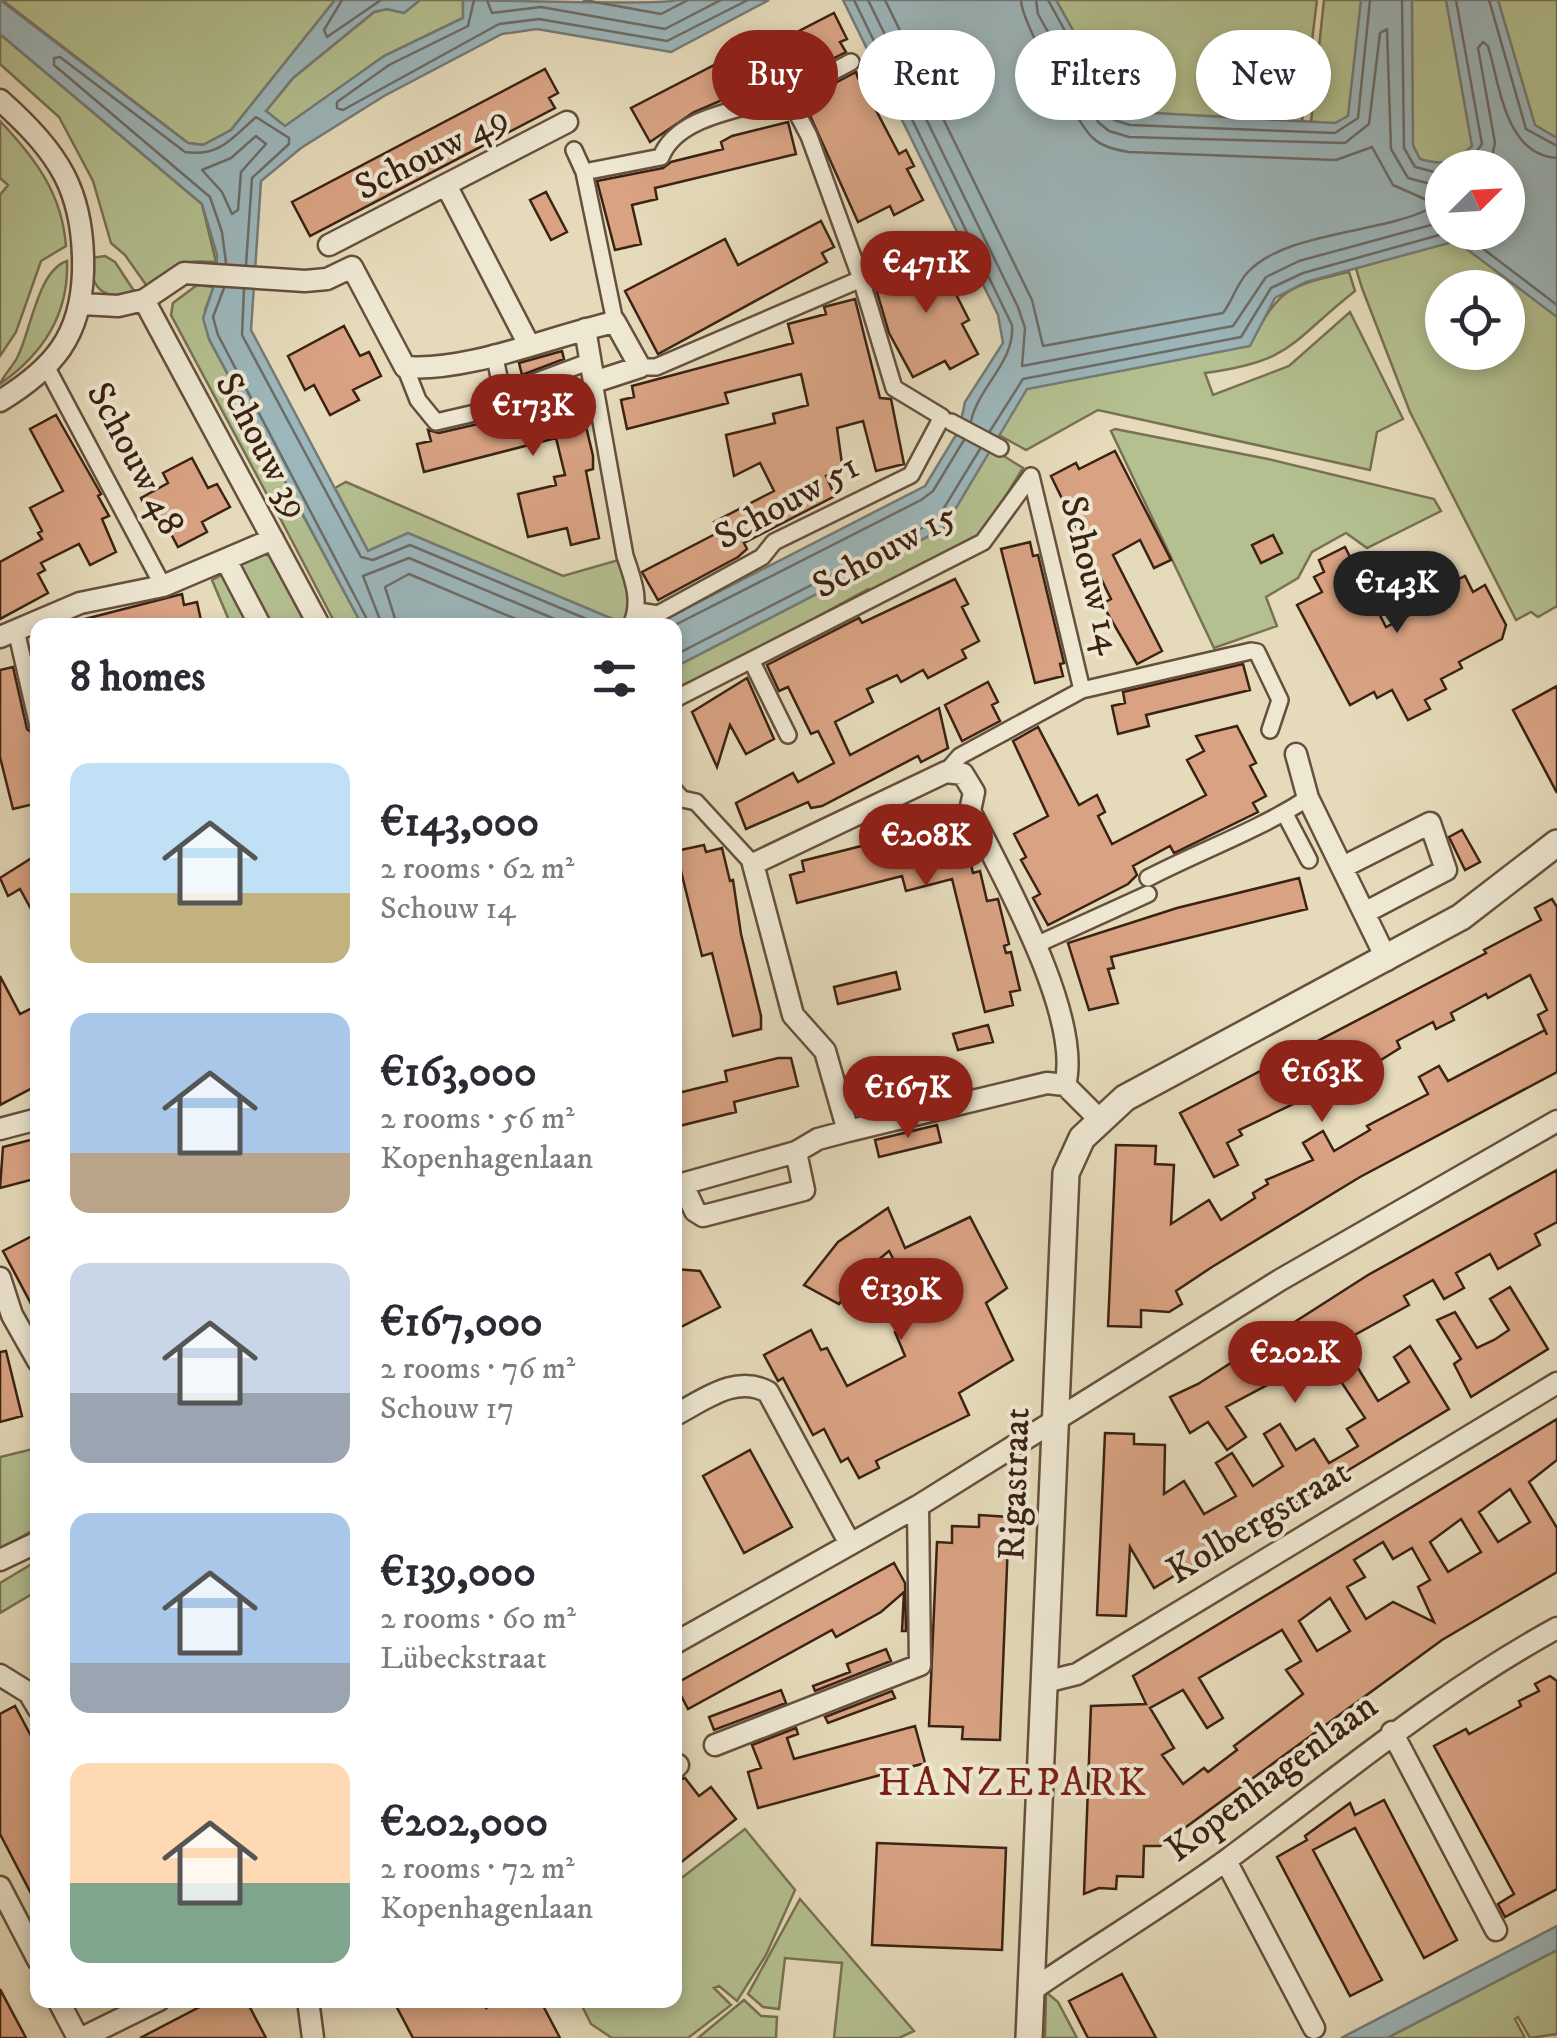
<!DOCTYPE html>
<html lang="en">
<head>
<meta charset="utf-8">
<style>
  body { margin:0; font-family:"IM FELL DW Pica",serif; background:#f7f7f7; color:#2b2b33; height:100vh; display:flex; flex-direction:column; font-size:38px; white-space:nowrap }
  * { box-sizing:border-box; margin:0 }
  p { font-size:32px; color:#7c7c81 }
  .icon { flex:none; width:55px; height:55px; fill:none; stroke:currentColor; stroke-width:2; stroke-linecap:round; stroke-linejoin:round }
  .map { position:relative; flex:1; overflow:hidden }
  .sheet { position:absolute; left:30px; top:618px; width:652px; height:1390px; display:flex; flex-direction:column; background:#fff; border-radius:20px; box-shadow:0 5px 15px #0003 }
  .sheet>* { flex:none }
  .hud { position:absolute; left:712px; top:30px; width:692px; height:90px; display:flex; gap:20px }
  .needle { width:65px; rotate:66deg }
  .controls { position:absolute; left:1425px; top:150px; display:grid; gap:20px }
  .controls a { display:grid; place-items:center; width:100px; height:100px; border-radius:50%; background:#fff; box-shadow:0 5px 15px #0003; font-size:50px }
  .price { position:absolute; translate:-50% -85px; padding:0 22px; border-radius:35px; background:#8f2418; color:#fff; font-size:32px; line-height:65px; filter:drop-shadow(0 2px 5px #0008) }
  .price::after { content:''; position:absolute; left:50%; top:60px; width:30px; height:22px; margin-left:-15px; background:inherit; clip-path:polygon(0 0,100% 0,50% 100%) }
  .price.active { background:#222; color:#fff }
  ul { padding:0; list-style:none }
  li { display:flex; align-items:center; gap:30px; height:250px; padding:0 40px }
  li span { display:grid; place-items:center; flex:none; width:280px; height:200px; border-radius:20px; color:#555 }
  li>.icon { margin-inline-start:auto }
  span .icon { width:120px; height:120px; fill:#fffc; stroke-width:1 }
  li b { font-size:42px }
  h2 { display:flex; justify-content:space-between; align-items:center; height:120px; padding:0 40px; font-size:42px }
  .pill { padding:0 35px; border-radius:45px; background:#fff; box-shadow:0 5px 15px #0003; font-size:35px; line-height:90px }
  .pill.active { background:#8f2418; color:#fff }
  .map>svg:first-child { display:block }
</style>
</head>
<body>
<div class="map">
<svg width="1557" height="2038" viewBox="0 0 1557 2038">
  <rect width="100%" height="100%" fill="#e5daba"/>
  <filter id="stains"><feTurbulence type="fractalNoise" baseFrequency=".002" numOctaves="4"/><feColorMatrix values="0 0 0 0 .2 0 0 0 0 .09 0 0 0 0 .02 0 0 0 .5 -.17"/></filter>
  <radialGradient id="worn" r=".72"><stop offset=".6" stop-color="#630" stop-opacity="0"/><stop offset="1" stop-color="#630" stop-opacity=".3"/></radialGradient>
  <path fill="#b4c090" stroke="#787152" stroke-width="2.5" fill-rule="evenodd" d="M2 0H335L231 130 203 145 188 143Z
    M420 0H463V18L384 56 285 127 266 111 293 78 374 12 387 9 404 13Z
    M1056 0H1317L1302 122 1118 111Z
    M1324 0H1557V606L1538 617 1531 612 1516 620 1410 412 1362 288 1311 122ZM1442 168H1508V232H1442ZM1442 288H1508V352H1442Z
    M0 34 202 204 216 262C178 260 175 263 149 289L125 255 111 243 93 181 59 117 0 64Z
    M0 121C36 159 62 194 66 246L41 261 16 332 0 356V195L8 185 0 178Z
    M105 256 115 262 138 297C105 297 91 294 90 258Z
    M67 261C69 314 43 354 0 384 4 375 12 367 17 358 31 332 37 271 67 261Z
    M1349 272 1355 291C1290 342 1294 361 1205 373L1213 395 1289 366 1350 312 1403 419 1377 432 1370 470 1098 410 1026 450 999 435 1026 389 1249 346C1280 288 1285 287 1349 272Z
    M197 285 214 287 205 310 209 339 291 492 271 502 171 315 173 303Z
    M1115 429 1268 459 1434 499 1441 511 1367 548 1346 533 1312 552 1298 578 1266 597 1277 626 1214 648 1111 431Z
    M991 448 1023 468 983 533 872 594 868 589 675 695V667L944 528Z
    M346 482 563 576 622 559 634 608 624 624 408 533 368 551 335 488Z
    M298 506 362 625H336L279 516Z
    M268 551 306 625H231L212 580Z
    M37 1448V1528L0 1549V1457Z
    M37 1561V1591L0 1613V1583Z
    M745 1829 795 1890 766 1955 737 2001 719 1986 714 1988 731 2005 688 2038H612L591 2024 579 2000H675V1883Z
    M800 1899 914 2031 899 2038H834L842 1963 785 1958 779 2009 763 2007 748 1994Z
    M1557 1950V2034L1530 2038 1518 2017 1515 2019 1525 2038H1387Z
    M1046 1992 1058 2002 1077 2038H1045Z
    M744 2000 761 2016 777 2017 776 2038H698Z"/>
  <path fill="#9cb7bc" stroke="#757b78" stroke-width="2.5" fill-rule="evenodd" d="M0 0 188 143 203 145 231 130 335 0H420L404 13 387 9 374 12 293 78 266 111 285 126 384 56 463 18V0C493 0 665 6 677 0H769L671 52 537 29 502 34 384 96 301 148 261 181 251 330 368 551 408 533 627 625H362L209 339 203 318 216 279 217 255 202 204 0 34Z
    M843 0H1056L1118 111 1335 123 1348 116 1361 0H1412L1413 145 1420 159C1444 166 1454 163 1472 146L1446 0H1498L1535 125 1557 138V317L1456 241 1306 282 1275 298 1250 346 1027 389 944 528 675 667V625H654L925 486 959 430 965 402 1003 343 998 315ZM1442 168H1508V232H1442Z
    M1557 1926V1950L1387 2038H1341Z"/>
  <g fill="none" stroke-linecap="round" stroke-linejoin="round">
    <path stroke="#6c6c68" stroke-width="2.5" d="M342 0 324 30 327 37 381 0
      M474 0 468 26 389 65 337 102V108L343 110 499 24 539 19 667 41 748 0
      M487 0 492 13 541 7 665 29 721 0
      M584 0 661 14 688 0
      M854 0 1012 325C1015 362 979 386 971 421
      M868 0 1018 307 1025 328 1022 366 1233 326 1266 277 1299 261 1442 222
      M885 0 1032 300 1043 346 1223 313C1232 301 1237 284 1247 273 1285 231 1381 234 1431 208L1429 201 1393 185 1372 147 1336 160 1129 152C1116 150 1102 147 1093 138 1077 124 1021 20 1021 0
      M1036 0 1038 14 1098 122 1109 131 1129 137 1345 143 1369 124 1380 33 1387 29 1391 149 1408 178 1442 187
      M1048 0 1114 120 1130 125 1335 133 1358 118 1370 0
      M1402 0 1404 148 1415 167 1442 174
      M1456 0 1482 144 1464 168
      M1489 0 1526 129 1557 146
      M256 136 266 144 241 172 238 210 232 214 222 192 202 170 231 158Z
      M1482 168 1492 156 1495 143 1478 48 1483 42 1488 46C1500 85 1505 155 1557 158
      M1461 232 1557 305
      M226 263 222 232 210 197 54 65V58L60 57 185 152C220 157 232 138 256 117L289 138V144L252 178 246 265
      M224 288 213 317 218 335 370 625
      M244 289 242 335 361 557 373 560 410 545 601 625
      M990 431 1023 379 1241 337 1271 288 1303 273 1450 232
      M382 625 363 576 409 558 569 625
      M397 625 385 587 409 574 530 625
      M675 625 921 500 933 491 964 440
      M675 655 936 521 980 449"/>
  </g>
  <path fill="#d9a383" stroke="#3b2213" stroke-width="2.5" fill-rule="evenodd" d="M834 13 847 39 840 42 846 52 789 81 770 46Z
    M770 47 779 85 765 90 762 83 694 112 650 142 631 108 724 60 728 68Z
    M545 69 558 93 549 98 555 108 310 236 292 202Z
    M856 72 858 78 868 73 876 89 867 93 899 154 906 150 914 166 907 169 923 200 894 215 890 206 858 222 803 100Z
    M788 122 796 154 655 188 657 199 632 205 641 244 615 250 597 181 663 168 671 162 723 149 721 142 732 136Z
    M546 192 567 232 551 240 530 200Z
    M821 221 834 247 822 253 827 262 658 354 625 291 725 239 738 265Z
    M931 245 969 320 962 324 978 354 950 369 945 361 913 377 889 333 877 292 909 274 902 260Z
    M855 299 880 398 891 399 904 464 876 471 863 421 837 428 843 471 826 476 835 496 744 543 747 549 738 557 658 600 642 572 719 532 714 522 774 491 760 463 734 476 726 435 775 423 773 414 808 405 801 374 725 393 728 403 627 429 621 400 634 397 632 386 793 343 788 324 826 314 824 307Z
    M344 326 360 356 369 352 381 376 353 390 359 400 330 415 314 385 305 390 288 356Z
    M562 351 564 359 522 375 519 363Z
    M575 380 593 456V469L586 471 599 538 571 545 567 528 528 537 518 494 556 485 554 477 565 475 556 438 424 472 417 444 431 441 428 430 439 433 508 417 527 406 525 398Z
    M56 415 101 494 98 496 109 516 102 519 116 552 90 565 79 544 41 563 45 570 38 574 48 593 0 619V562L42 539 38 533 42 531 30 508 63 491 30 429Z
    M1115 451 1171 560 1154 568 1140 540 1113 555 1162 651 1137 664 1102 604 1111 599 1051 476 1076 463 1079 469Z
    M192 458 208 488 217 484 230 507 202 522 207 532 178 547 162 517 153 522 141 498 168 483 163 473Z
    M1273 535 1282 553 1261 563 1252 545Z
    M1030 542 1033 556 1038 555 1064 663 1060 664 1063 676 1035 683 1001 549Z
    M1345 547 1386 627 1427 606 1423 597 1465 576 1473 592 1485 585 1506 625 1502 639 1459 662 1462 668 1441 679 1446 689 1425 700 1430 709 1408 720 1392 690 1377 698 1374 692 1350 705 1297 605 1322 592 1314 577 1324 572 1319 560Z
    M955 579 968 604 962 607 979 641 962 650 966 658 928 678 923 670 901 682 897 675 867 689 873 702 835 722 850 755 939 708 948 748 921 762 918 756 822 806 811 808 808 802 746 829 736 803 793 773 798 782 834 763 818 731 811 734 788 687 779 691 767 665 859 618 862 623Z
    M182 594 184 605 197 602 202 625H86L85 619Z
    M1243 664 1250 690 1146 715 1149 726 1118 734 1112 706 1125 703 1123 692Z
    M13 667 27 729 38 737V803L13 809 0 757V670Z
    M747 678 774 739 746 754 730 725 717 767 692 712Z
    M988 682 998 702 992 705 1000 721 962 741 945 705Z
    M1557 686V793L1513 710Z
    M1237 726 1256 763 1250 766 1266 796 1253 803 1258 812 1174 853 1170 846 1133 866 1137 875 1128 884 1048 925 1033 898 1040 894 1021 860 1026 857 1014 834 1048 816 1013 741 1038 727 1079 805 1097 795 1105 812 1098 816 1112 844 1206 795 1187 760 1204 751 1196 736Z
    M957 808 973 873 980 871 987 901 998 899 1009 944 1004 946 1006 953 1011 952 1020 990 1010 992 1013 1005 985 1012 952 879 906 891 902 876 797 903 790 875 804 871 802 861 893 838 890 825Z
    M1462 830 1480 862 1465 870 1449 837Z
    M704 845 706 852 722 848 730 881 733 880 741 934 761 1016V1029L733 1036 712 953 702 956 676 851Z
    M38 854V922L20 889 8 896 0 878Z
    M1299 878 1307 909 1111 957 1114 968 1108 969 1118 1003 1089 1010 1068 943 1177 908Z
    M1552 899 1557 907V1072L1360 1177 1212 1267 1176 1291 1182 1304 1169 1312 1141 1310V1327L1108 1326 1116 1145 1156 1146 1155 1164 1174 1165 1171 1224 1209 1200 1221 1220 1255 1198 1253 1193 1268 1184 1266 1180 1313 1160 1303 1143 1323 1131 1334 1151 1370 1130 1367 1126 1428 1094 1419 1077 1439 1066 1448 1081 1545 1030 1547 1035 1538 1015 1547 1010 1530 975 1488 998 1486 994 1451 1013 1454 1020 1436 1029 1433 1022 1397 1041 1400 1048 1365 1070 1239 1130 1242 1135 1227 1143 1238 1165 1214 1177 1180 1113 1486 953 1484 950 1541 920 1535 908Z
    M896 972 900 989 838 1004 834 987Z
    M0 976 20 1014 38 1005V1085L0 1105Z
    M988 1025 993 1042 958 1050 953 1034Z
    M778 1058H791L798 1086 734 1102 736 1112 675 1127 678 1093 727 1081 725 1071Z
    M937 1125 941 1142 879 1157 875 1140Z
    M38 1138V1178L0 1188 3 1147Z
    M1557 1170V1222L1535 1234 1540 1245 1498 1269 1490 1254 1456 1273 1464 1288 1444 1299 1433 1280 1404 1296 1409 1305 1342 1342 1378 1401 1409 1382 1394 1357 1410 1346 1449 1409 1154 1588 1130 1547 1126 1616 1097 1615 1105 1433 1134 1434V1444L1165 1445 1164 1494 1184 1481 1204 1514 1236 1496 1216 1463 1232 1453 1253 1486 1283 1466 1264 1434 1280 1424 1296 1450 1314 1439 1329 1463 1343 1455 1358 1446 1347 1429 1365 1418 1319 1348 1285 1369 1288 1374 1226 1407 1246 1437 1227 1450 1208 1422 1190 1433 1170 1397 1198 1384 1368 1275Z
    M888 1208 905 1248 970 1217 1007 1288 986 1303 1013 1360 959 1393 969 1415 876 1461 879 1468 859 1478 848 1458 841 1462 824 1429 813 1435 783 1378 778 1381 764 1355 811 1330 821 1350 827 1348 847 1386 905 1356 895 1332 905 1326 899 1314 918 1305 889 1251 859 1276 839 1304 804 1285 838 1242Z
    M38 1233V1317L3 1251Z
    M675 1269 700 1271 720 1307 675 1330Z
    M1510 1287 1548 1349 1471 1397 1454 1364 1461 1359 1437 1320 1455 1312 1477 1348 1494 1340 1509 1330 1490 1299Z
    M6 1351 22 1416 0 1422V1352Z
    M1557 1419V1460L1529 1482 1557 1528V1572L1442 1640 1160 1846H1144L1143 1877 1117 1876 1116 1889 1099 1888 1084 1894 1091 1706 1146 1704 1133 1676ZM1510 1489 1530 1522 1498 1542 1479 1512ZM1461 1519 1481 1552 1448 1572 1430 1542ZM1383 1542 1393 1559 1412 1548 1430 1580 1418 1587 1434 1622 1393 1602 1366 1619 1347 1587 1365 1577 1354 1560ZM1330 1598 1350 1631 1317 1651 1299 1621ZM1282 1630 1301 1661 1286 1670 1303 1694 1234 1746 1237 1750 1208 1772 1204 1768 1183 1784 1162 1755 1174 1748 1150 1708 1183 1690 1207 1728 1223 1718 1199 1678Z
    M750 1450 792 1527 744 1553 703 1476Z
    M979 1515 1009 1517 1000 1740 962 1739 963 1727 929 1726 937 1542 952 1543V1526L979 1527Z
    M894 1563 905 1583 906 1631H902L904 1592 881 1612 836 1637 832 1630 688 1709 675 1684Z
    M886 1649 891 1661 815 1691 813 1686 850 1672 847 1664Z
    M1550 1676 1557 1681V1889L1505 1917 1498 1904 1514 1894 1434 1746 1466 1729 1469 1734 1521 1706 1519 1701 1539 1691 1535 1684Z
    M781 1690 786 1703 714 1730 709 1717Z
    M892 1691 895 1698 828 1723 825 1717Z
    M15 1706 38 1749V1907L0 1834V1714Z
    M915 1726 925 1763 758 1808 748 1772 761 1768 752 1745 796 1728 798 1734 787 1738 794 1759Z
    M685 1778 699 1796 711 1787 736 1819 675 1867V1781Z
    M1384 1800 1457 1940 1424 1958 1355 1828 1313 1850 1382 1980 1350 1996 1277 1857 1307 1840 1305 1836 1350 1803 1355 1815Z
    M877 1843 1006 1848 1002 1950 872 1945Z
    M1122 1974 1156 2038H1088L1069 2001Z
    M0 1989 26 2038H0Z
    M213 2000H246L266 2038H140Z
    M393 2000H481L486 2008 501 2000H540L560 2038H413Z"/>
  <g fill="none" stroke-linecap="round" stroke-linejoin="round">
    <g stroke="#66503d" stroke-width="20">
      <path id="pedestrian" d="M787 94 809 136 861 279
        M574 150 584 172 615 322
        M584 172 661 157C678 113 749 110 788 94 809 85 830 73 851 62
        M46 366 163 586
        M405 367 418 400 436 422 505 406 494 353
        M594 382 625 556C633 579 642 602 631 625
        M505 393 588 362
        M951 422 1000 448
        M1031 476 1082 690
        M638 611 658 614 762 557 774 542 911 475 942 417 894 388 861 279 656 367H640
        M16 630 38 726
        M752 662 788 735
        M675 699 983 542 1031 476
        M946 772 960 756 1082 690 1251 651 1257 652 1280 700 1270 730
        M675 791 682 799 696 802 753 864
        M1285 814 1309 860
        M1148 878C1202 850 1257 831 1308 798
        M1038 944 1148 894"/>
    </g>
    <g stroke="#66503d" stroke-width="25">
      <path id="minor" d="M0 100C59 153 85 191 83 272 81 336 54 368 0 401
        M446 185 528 343
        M329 245 567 122
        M144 300 319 625
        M82 304 118 306 144 300 184 273 305 281 327 279 352 267 405 367C469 372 551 336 615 322L640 367 594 382 585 329
        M227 562 260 625
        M0 637 80 603 163 586 273 539
        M1296 754 1308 798 1387 960
        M1345 866 1430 823 1446 870 1366 912
        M0 1129 38 1119
        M848 1131 825 1051 793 1015 753 864 946 772 963 774 974 792 970 811C1002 875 1083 1017 1065 1085L1099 1119
        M683 1185 695 1211 703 1216 804 1190 796 1152
        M675 1186 796 1152 818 1139 848 1131 1047 1083 1065 1085
        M0 1278 12 1315 38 1361
        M675 1415C704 1400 736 1374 768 1392L849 1542
        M0 1560 38 1542
        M675 1643 918 1506 1280 1280 1557 1121
        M0 1675 29 1693 38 1708
        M1045 1682 1077 1674 1557 1383
        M1392 1732 1496 1930
        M715 1745 920 1665 918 1506
        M675 1768 678 1765
        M1226 1861 1314 2028
        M0 1887 38 1960
        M1032 1990C1096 1946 1165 1905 1228 1859 1337 1779 1438 1693 1557 1628
        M58 2000 78 2038
        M308 2000 313 2038
        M82 2038 159 2000"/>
    </g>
    <g stroke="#66503d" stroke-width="30">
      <path id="tertiary" d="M1029 2038 1066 1173 1082 1138 1125 1098 1461 917 1557 843"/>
    </g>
    <use href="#pedestrian" stroke="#eee7d2" stroke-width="15"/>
    <use href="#minor" stroke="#eee7d2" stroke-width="20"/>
    <use href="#tertiary" stroke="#eee7d2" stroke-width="25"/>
  </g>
  <g text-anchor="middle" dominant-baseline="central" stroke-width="8" stroke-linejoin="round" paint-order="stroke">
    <g font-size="38" fill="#3b2213" stroke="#eee7d2">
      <text transform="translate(432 153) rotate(-27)">Schouw 49</text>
      <text transform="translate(262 446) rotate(62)">Schouw 39</text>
      <text transform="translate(135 459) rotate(62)">Schouw 48</text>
      <text transform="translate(787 502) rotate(-29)">Schouw 51</text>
      <text transform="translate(885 551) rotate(-29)">Schouw 15</text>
      <text transform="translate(1091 575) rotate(76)">Schouw 14</text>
      <text transform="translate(1015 1484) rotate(-88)">Rigastraat</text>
      <text transform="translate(1259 1522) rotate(-31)">Kolbergstraat</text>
      <text transform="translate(1272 1778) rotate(-37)">Kopenhagenlaan</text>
    </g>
    <g font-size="40" letter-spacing="2.5" fill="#7a1f14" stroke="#eee7d2">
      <text x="1013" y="1784">HANZEPARK</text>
    </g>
  </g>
  <rect width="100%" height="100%" filter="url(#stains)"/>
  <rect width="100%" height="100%" fill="url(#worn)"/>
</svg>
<div class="controls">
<a><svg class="needle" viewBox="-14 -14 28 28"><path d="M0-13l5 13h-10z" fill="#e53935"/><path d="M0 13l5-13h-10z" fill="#7c7c81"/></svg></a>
<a><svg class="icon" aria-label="locate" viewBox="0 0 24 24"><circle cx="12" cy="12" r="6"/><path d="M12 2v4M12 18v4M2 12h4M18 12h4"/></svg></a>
</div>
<b class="price" style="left:926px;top:316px">€471K</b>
<b class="price" style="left:533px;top:459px">€173K</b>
<b class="price active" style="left:1397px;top:636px">€143K</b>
<b class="price" style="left:926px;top:889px">€208K</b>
<b class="price" style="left:1322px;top:1125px">€163K</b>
<b class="price" style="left:908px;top:1141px">€167K</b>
<b class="price" style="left:901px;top:1343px">€139K</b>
<b class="price" style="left:1295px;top:1406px">€202K</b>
<div class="hud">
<a class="pill active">Buy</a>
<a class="pill">Rent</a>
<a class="pill">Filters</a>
<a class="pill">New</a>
</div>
<section class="sheet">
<h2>8 homes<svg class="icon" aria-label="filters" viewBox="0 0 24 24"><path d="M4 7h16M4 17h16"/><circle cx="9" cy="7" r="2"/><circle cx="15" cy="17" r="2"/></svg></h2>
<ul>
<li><span style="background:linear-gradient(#bfe0f5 65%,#c2b280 0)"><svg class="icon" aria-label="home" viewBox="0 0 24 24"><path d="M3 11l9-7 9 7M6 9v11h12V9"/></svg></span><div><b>€143,000</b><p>2 rooms · 62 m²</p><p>Schouw 14</p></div></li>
<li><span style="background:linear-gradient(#a9c7e8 70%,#b9a48a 0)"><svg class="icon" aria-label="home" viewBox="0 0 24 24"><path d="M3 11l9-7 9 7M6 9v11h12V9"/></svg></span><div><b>€163,000</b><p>2 rooms · 56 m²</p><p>Kopenhagenlaan</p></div></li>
<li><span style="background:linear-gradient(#c9d6e8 65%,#9aa5b1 0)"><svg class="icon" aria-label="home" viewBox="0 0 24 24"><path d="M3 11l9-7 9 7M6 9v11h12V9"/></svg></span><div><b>€167,000</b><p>2 rooms · 76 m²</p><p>Schouw 17</p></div></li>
<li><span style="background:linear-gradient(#a9c7e8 75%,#9aa5b1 0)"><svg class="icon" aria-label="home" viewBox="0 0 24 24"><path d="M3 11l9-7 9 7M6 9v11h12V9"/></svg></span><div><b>€139,000</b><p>2 rooms · 60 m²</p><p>Lübeckstraat</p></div></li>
<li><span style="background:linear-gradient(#ffd9b3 60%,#7fa58c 0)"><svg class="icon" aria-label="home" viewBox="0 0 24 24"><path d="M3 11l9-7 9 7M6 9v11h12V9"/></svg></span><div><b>€202,000</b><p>2 rooms · 72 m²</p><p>Kopenhagenlaan</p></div></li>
</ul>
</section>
</div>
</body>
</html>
